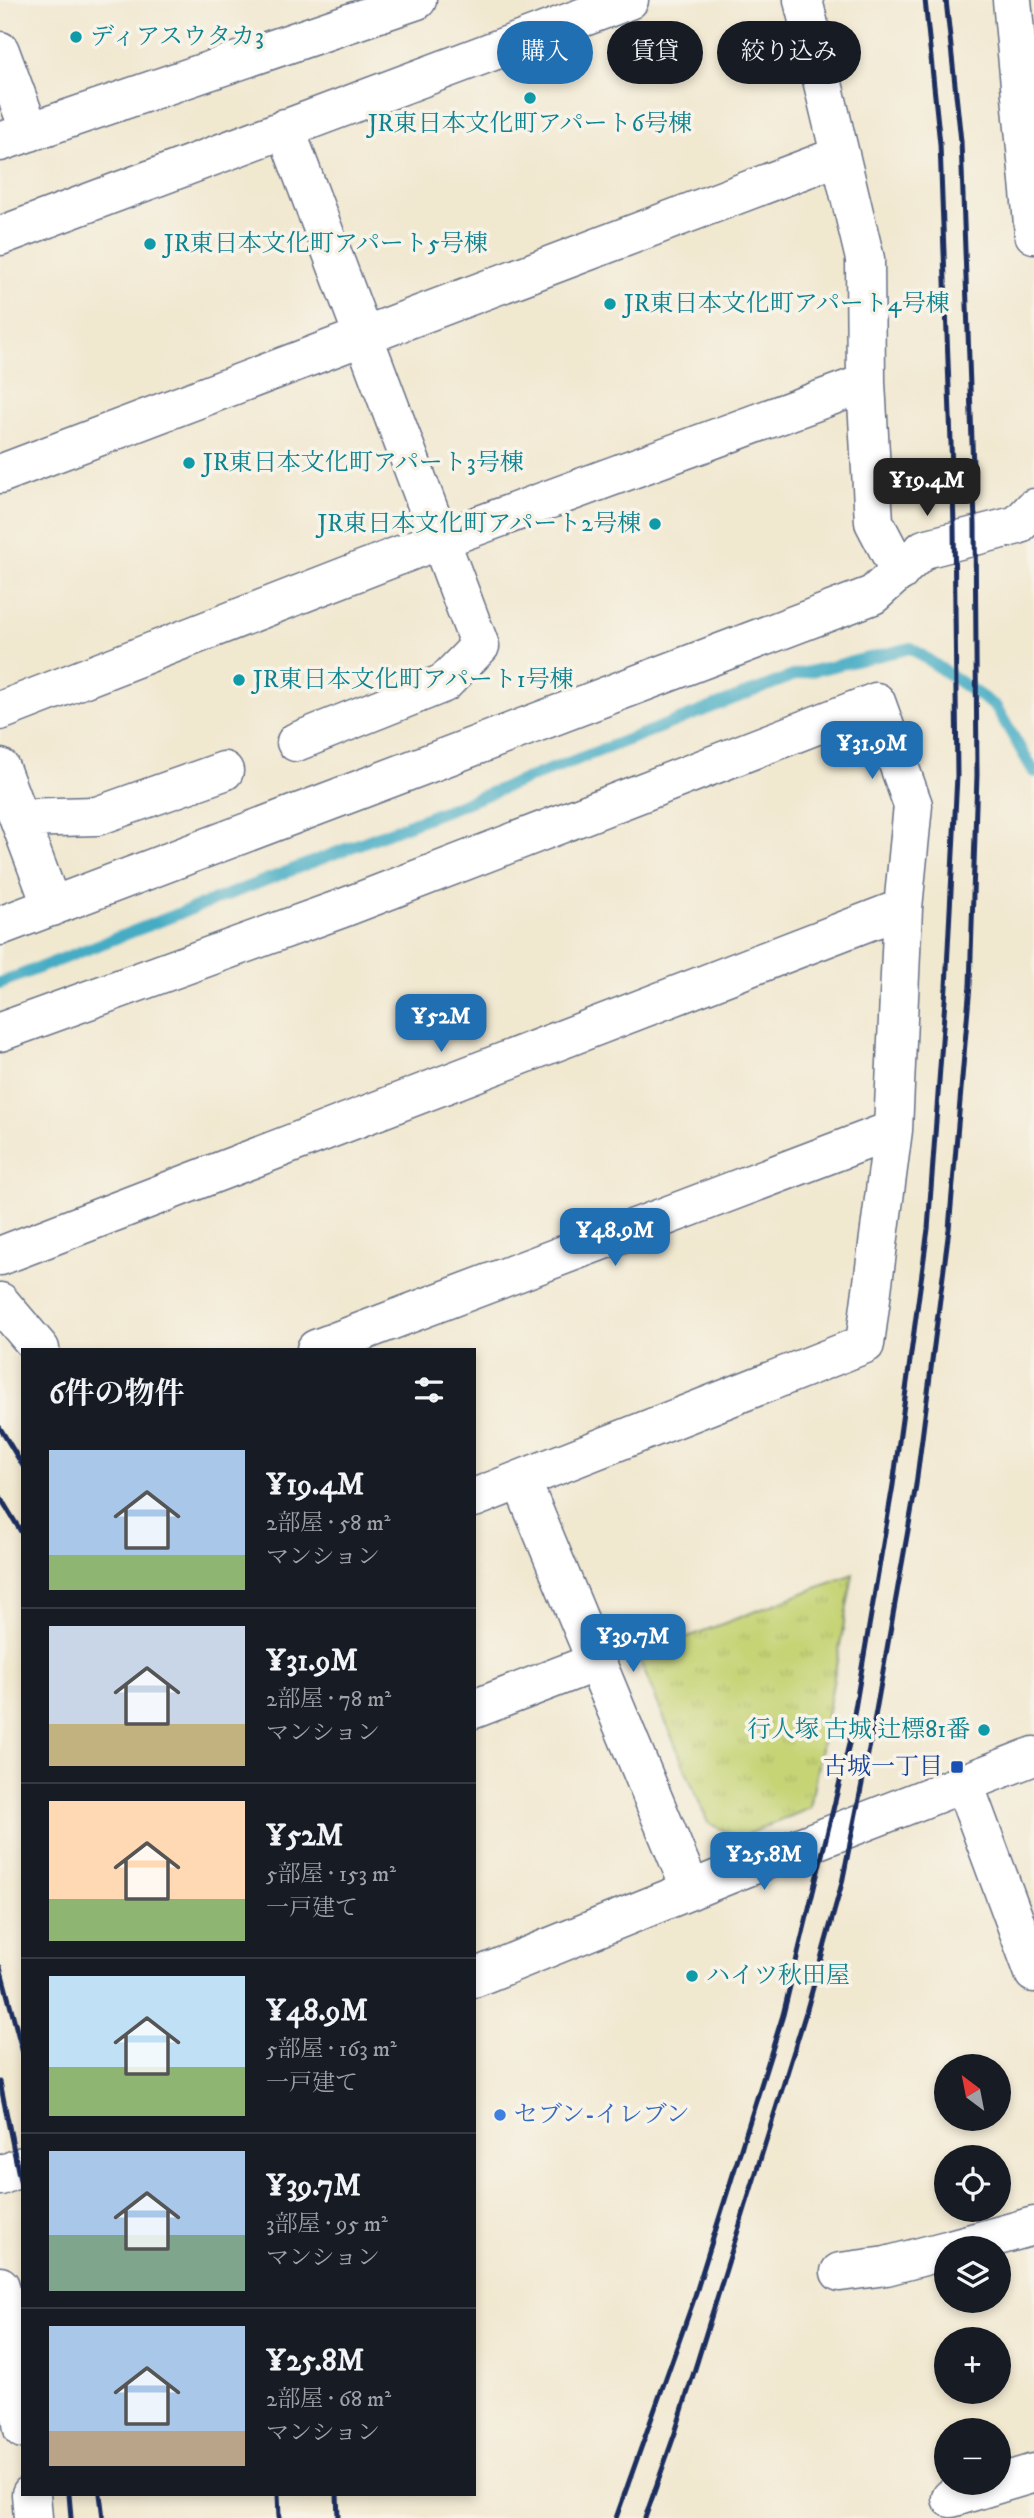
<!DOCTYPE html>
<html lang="ja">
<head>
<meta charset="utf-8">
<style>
  body { margin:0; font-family:"IM FELL DW Pica","Noto Serif JP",serif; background:#20242c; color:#f1f3f6; height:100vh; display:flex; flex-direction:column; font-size:26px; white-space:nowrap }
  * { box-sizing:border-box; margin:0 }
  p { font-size:23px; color:#9ea1a6 }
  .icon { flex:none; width:38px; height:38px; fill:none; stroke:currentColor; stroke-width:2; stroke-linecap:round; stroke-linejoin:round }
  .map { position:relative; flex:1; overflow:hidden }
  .side { position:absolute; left:21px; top:1348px; width:455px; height:1148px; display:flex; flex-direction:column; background:#171b24; border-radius:0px; box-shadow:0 4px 10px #0003 }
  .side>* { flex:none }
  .hud { position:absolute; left:497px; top:21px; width:430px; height:63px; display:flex; gap:14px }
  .needle { width:46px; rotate:328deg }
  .fabs { position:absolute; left:934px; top:2054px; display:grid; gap:14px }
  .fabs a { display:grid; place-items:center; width:77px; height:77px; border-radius:50%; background:#171b24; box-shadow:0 4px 10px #0003; font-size:35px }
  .price { position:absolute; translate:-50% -60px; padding:0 16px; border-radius:14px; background:#1f6fb2; color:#fff; font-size:23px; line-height:46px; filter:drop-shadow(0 2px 4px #0008) }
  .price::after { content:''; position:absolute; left:50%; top:42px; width:21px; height:16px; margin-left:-10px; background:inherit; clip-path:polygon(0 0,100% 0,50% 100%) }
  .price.current { background:#222; color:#fff }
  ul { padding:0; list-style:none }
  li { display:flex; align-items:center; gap:21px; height:175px; padding:0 28px }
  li+li { border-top:2px solid #363941 }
  li span { display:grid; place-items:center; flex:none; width:196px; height:140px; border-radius:0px; color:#555 }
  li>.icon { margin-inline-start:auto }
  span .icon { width:84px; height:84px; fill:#fffc; stroke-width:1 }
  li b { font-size:30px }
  h2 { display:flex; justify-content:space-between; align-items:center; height:84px; padding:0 28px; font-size:30px }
  .chip { padding:0 24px; border-radius:32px; background:#171b24; box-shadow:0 4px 10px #0003; font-size:24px; line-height:63px }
  .chip.current { background:#1f6fb2; color:#fff }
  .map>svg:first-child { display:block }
</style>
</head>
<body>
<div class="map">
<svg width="1034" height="2518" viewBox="0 0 1034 2518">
  <defs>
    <pattern id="park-tufts" width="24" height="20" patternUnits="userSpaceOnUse" patternTransform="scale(1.75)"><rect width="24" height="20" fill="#c6d476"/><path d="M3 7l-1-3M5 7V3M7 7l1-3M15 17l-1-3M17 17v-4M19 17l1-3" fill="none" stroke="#aab668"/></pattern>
  </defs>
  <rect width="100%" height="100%" fill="#f7f3e8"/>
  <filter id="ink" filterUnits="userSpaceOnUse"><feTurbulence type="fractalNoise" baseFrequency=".0143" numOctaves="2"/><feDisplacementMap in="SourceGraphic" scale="14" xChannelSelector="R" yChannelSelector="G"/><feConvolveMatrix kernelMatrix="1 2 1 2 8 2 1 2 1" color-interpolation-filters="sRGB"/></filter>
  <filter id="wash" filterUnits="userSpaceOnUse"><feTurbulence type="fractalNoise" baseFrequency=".00686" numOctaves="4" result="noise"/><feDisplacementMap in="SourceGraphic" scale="28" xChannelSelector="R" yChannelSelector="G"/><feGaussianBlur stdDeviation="1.57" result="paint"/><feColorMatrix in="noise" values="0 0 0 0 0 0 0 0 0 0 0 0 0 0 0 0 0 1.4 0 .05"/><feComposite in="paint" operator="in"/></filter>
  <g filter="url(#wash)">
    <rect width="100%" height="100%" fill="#f1e8d0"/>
    <path fill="url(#park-tufts)" stroke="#70826a" stroke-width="2" d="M853 1574 810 1808 739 1838 708 1823 638 1656Z"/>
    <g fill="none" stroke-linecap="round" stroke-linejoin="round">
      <path stroke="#45acc4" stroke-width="12" d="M0 983 795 675 911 648 996 707 1034 772"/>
    </g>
  </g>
  <g filter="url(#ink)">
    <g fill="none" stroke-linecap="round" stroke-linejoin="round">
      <g stroke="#667086" stroke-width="41">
        <path id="minor" d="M803 0 865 259 866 383 874 522 900 572
          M1012 0 1034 234
          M0 51 30 132
          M285 128 480 646 444 683 296 742
          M0 142 417 0
          M0 236 629 0
          M0 474 839 156
          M0 711 439 540 866 383
          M0 768 52 907
          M19 818 97 816 224 771
          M0 926 873 595 924 549 1018 525 1034 508
          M0 1032 343 908 876 702 913 805 903 908 893 1130 865 1344 474 1498
          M0 1256 903 908
          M0 1302 40 1349
          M316 1349 893 1130
          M521 1480 691 1890
          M474 1709 596 1662
          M964 1784 1034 1973
          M474 1978 730 1874 1034 1756
          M0 2176 23 2166
          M950 2249 1034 2226
          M840 2272 886 2266 947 2250
          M0 2286 23 2429
          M31 2494 33 2518
          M951 2498 1034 2473"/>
      </g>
      <use href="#minor" stroke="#fff" stroke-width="38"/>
      <path stroke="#1b2f5e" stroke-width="5" d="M0 1428 23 1466
        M0 1497 23 1535
        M0 1967 23 2053
        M0 2082 23 2195
        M69 2494 71 2518
        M100 2494 103 2518
        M278 2494 279 2518
        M337 2494 338 2518
        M616 2518 693 2302 783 2015 849 1744 893 1485 928 1229 946 987 957 776 954 524 940 144 925 0
        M645 2518 675 2433 807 2009 842 1883 871 1739 916 1485 949 1229 970 985 977 775 975 523 961 141 946 0"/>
    </g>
  </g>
  <g fill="#0f9aa8" stroke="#f7f3e8" stroke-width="2.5">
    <circle cx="76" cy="37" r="7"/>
    <circle cx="530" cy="98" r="7"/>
    <circle cx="150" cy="244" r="7"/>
    <circle cx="610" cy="304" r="7"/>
    <circle cx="189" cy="463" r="7"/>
    <circle cx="655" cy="524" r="7"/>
    <circle cx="239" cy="680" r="7"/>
    <circle cx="984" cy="1730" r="7"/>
    <circle cx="692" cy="1976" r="7"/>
  </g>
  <rect fill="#1a4fb4" stroke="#f7f3e8" stroke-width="2.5" x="950" y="1760" width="14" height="14" rx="3.5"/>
  <circle fill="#3f7fe0" stroke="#f7f3e8" stroke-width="2.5" cx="500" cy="2115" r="7"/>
  <g text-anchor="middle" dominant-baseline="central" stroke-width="7" stroke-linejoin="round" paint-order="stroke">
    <g font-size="24" fill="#0d838f" stroke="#f7f3e8" text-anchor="start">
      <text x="90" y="37">ディアスウタカ3</text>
      <text x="530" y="124" text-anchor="middle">JR東日本文化町アパート6号棟</text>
      <text x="164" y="244">JR東日本文化町アパート5号棟</text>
      <text x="624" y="304">JR東日本文化町アパート4号棟</text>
      <text x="203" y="463">JR東日本文化町アパート3号棟</text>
      <text x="641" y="524" text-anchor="end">JR東日本文化町アパート2号棟</text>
      <text x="253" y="680">JR東日本文化町アパート1号棟</text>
      <text x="970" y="1730" text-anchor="end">行人塚 古城 辻標81番</text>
      <text x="706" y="1976">ハイツ秋田屋</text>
    </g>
    <g font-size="24" fill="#164399" stroke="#f7f3e8" text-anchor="end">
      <text x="943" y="1767">古城一丁目</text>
    </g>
    <g font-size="24" fill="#366cbe" stroke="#f7f3e8" text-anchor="start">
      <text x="514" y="2115">セブン-イレブン</text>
    </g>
  </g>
</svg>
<div class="fabs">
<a><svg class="needle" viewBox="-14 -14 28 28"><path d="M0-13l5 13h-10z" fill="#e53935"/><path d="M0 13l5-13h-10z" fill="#9ea1a6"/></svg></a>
<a><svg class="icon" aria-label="locate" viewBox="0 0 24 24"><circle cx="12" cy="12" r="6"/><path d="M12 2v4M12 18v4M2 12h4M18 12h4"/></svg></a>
<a><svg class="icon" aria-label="layers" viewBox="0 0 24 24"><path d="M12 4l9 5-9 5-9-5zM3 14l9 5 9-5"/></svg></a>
<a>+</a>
<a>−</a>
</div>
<b class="price current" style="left:927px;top:518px">¥19.4M</b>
<b class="price" style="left:872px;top:781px">¥31.9M</b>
<b class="price" style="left:441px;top:1054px">¥52M</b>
<b class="price" style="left:615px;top:1268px">¥48.9M</b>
<b class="price" style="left:633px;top:1674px">¥39.7M</b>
<b class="price" style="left:764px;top:1892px">¥25.8M</b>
<div class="hud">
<a class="chip current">購入</a>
<a class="chip">賃貸</a>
<a class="chip">絞り込み</a>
</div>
<section class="side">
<h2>6件の物件<svg class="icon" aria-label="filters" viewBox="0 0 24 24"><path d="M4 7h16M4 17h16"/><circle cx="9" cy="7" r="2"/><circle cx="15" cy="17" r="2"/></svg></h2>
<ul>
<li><span style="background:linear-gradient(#a9c7e8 75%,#8fb573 0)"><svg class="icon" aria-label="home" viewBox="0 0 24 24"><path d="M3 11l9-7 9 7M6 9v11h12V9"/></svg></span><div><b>¥19.4M</b><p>2部屋 · 58 m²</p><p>マンション</p></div></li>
<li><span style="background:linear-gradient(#c9d6e8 70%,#c2b280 0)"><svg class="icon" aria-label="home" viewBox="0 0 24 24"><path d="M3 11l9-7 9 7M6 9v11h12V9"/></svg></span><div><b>¥31.9M</b><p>2部屋 · 78 m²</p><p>マンション</p></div></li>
<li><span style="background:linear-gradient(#ffd9b3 70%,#8fb573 0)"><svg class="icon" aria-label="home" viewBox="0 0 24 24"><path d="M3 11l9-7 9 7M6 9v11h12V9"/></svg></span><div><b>¥52M</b><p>5部屋 · 153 m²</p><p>一戸建て</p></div></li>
<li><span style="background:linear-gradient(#bfe0f5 65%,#8fb573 0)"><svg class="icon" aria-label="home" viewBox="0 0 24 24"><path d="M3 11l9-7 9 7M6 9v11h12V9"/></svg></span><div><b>¥48.9M</b><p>5部屋 · 163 m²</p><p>一戸建て</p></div></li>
<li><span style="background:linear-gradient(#a9c7e8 60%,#7fa58c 0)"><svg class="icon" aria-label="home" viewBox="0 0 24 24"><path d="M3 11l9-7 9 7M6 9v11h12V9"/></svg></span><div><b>¥39.7M</b><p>3部屋 · 95 m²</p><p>マンション</p></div></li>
<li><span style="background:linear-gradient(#a9c7e8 75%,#b9a48a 0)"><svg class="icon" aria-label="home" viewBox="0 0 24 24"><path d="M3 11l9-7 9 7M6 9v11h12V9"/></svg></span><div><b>¥25.8M</b><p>2部屋 · 68 m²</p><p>マンション</p></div></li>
</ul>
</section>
</div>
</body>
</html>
